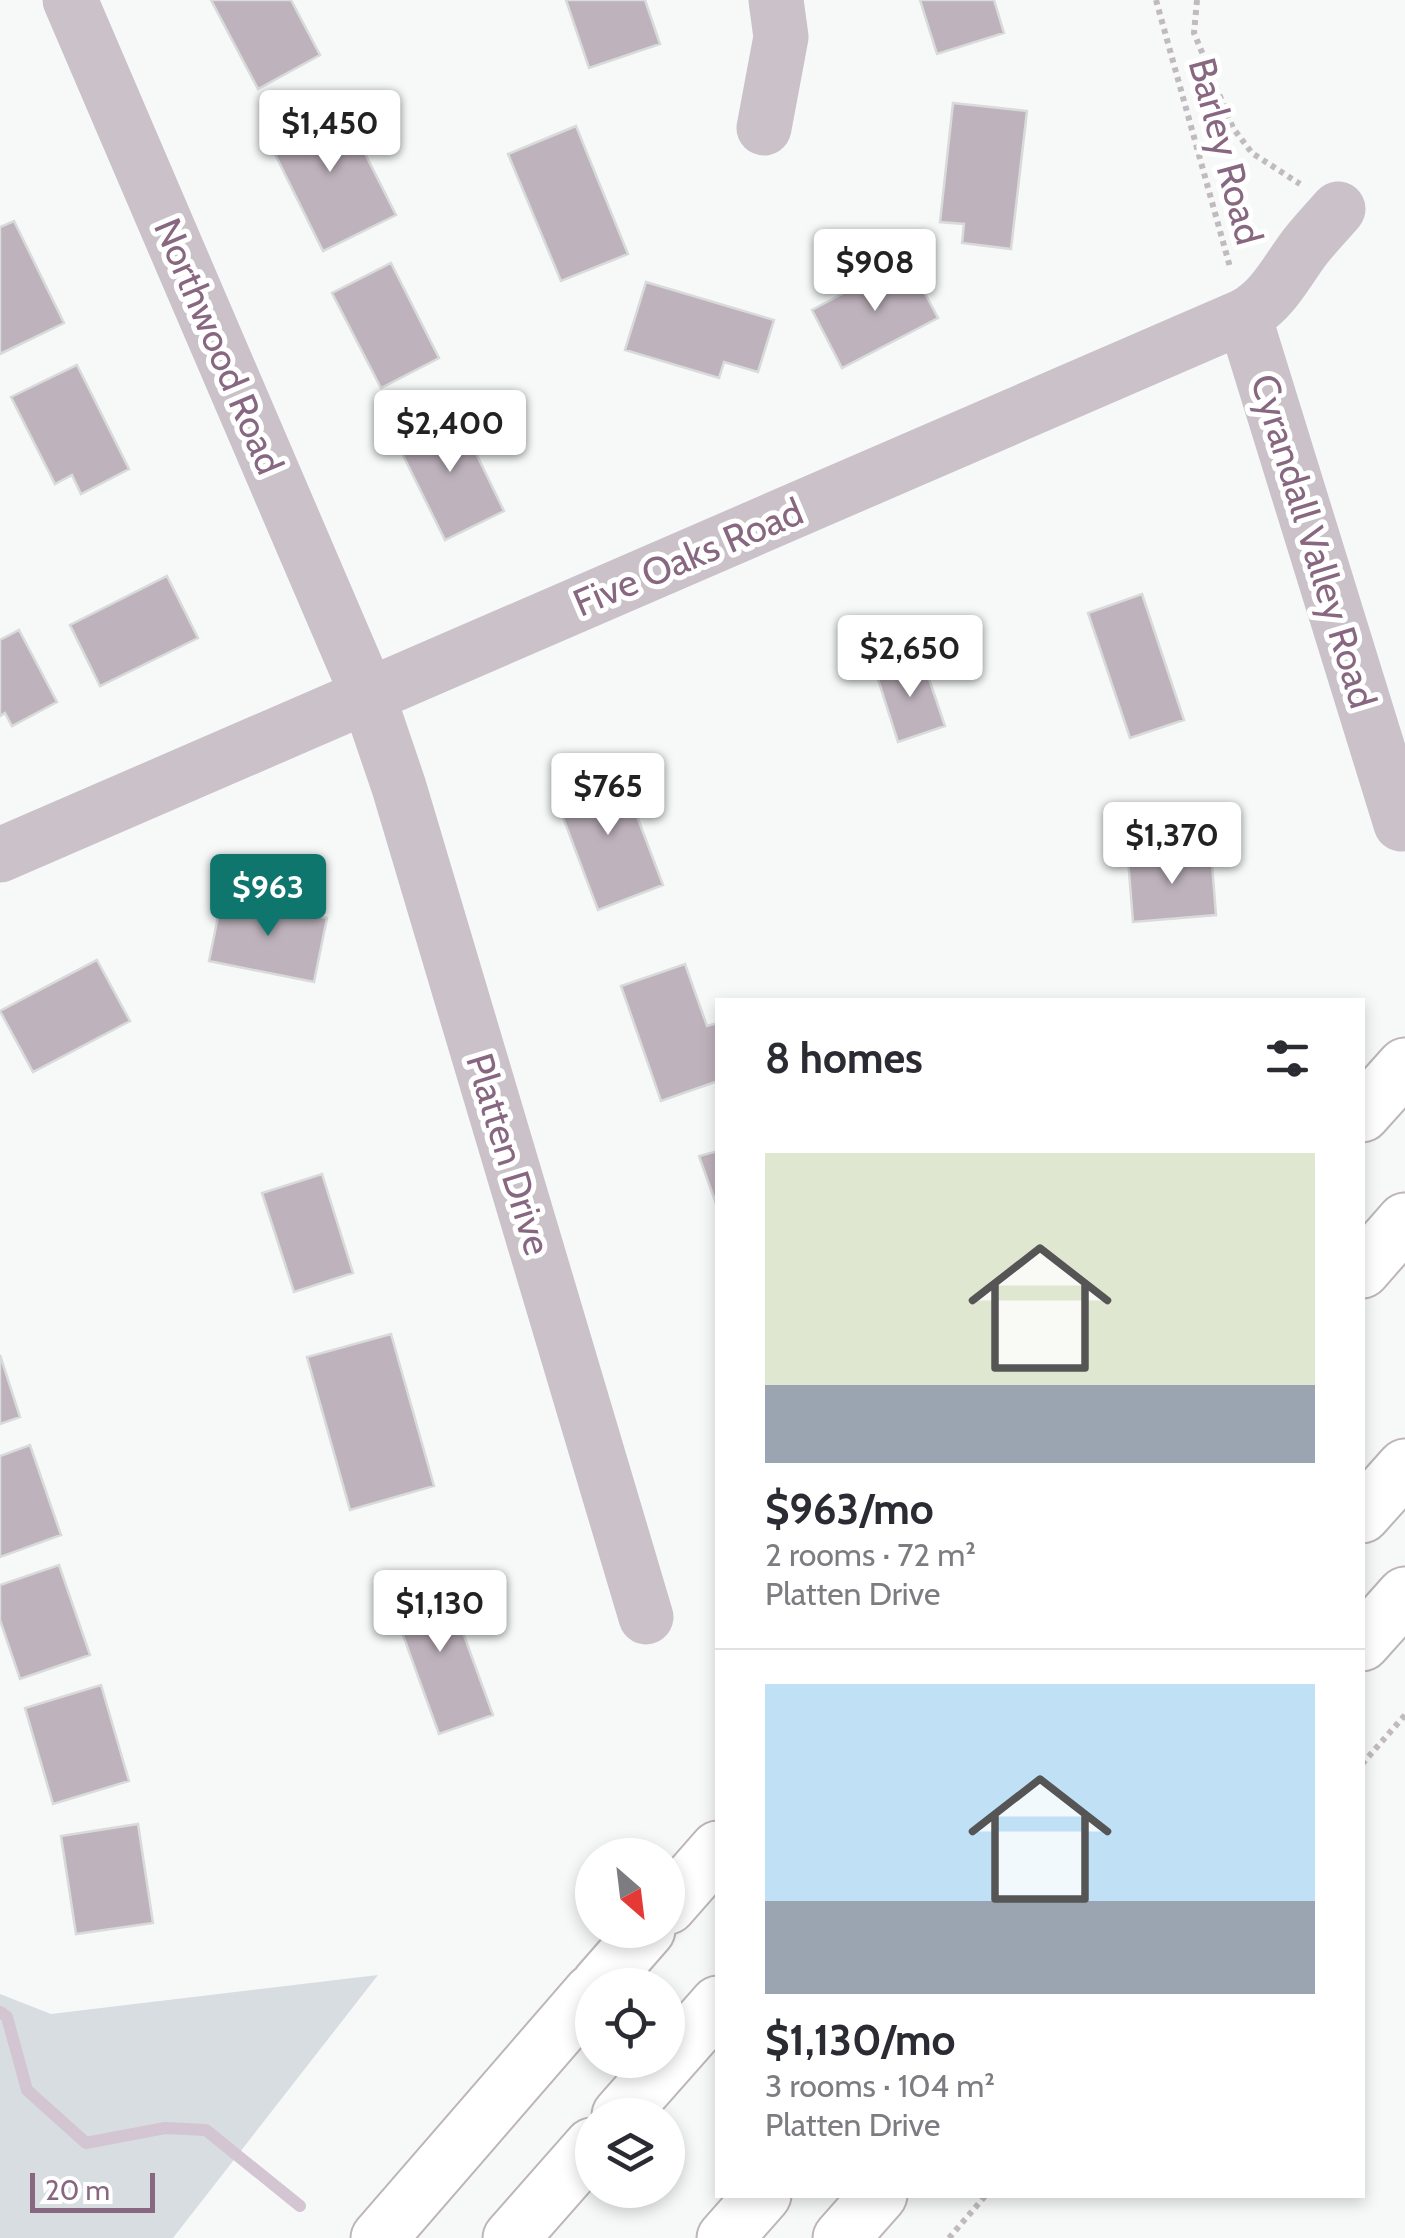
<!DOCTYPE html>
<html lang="en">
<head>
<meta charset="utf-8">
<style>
  body { margin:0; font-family:Cabin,sans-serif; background:#f2f2f3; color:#2b2b33; height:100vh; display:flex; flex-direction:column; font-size:38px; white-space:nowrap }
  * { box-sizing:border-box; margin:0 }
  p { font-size:32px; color:#7c7c81 }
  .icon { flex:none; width:55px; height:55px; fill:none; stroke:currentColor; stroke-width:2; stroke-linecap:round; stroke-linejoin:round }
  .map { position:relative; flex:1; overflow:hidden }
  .panel { position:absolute; left:715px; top:998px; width:650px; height:1200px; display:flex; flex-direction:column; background:#fff; border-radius:0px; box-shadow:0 5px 15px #0003 }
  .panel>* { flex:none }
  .needle { width:65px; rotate:152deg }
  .controls { position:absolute; left:575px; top:1838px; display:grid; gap:20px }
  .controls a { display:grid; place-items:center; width:110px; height:110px; border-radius:50%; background:#fff; box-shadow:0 5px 15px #0003; font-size:50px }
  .scale { position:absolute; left:30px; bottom:25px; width:125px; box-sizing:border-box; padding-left:10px; border:5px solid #886780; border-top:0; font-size:28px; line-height:35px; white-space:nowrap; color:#886780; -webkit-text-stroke:8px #fff; paint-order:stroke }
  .price { position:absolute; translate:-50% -85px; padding:0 22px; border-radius:10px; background:#fff; color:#222; font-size:32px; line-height:65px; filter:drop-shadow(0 2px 5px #0008) }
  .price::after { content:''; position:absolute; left:50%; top:60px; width:30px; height:22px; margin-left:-15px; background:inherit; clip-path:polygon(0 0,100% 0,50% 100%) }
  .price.current { background:#0f766e; color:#fff }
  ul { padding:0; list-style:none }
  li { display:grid; align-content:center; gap:20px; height:530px; padding:0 50px }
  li+li { border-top:2px solid #e1e1e2 }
  li span { display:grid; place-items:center; height:310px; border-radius:0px; color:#555 }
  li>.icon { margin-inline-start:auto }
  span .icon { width:180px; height:180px; fill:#fffc; stroke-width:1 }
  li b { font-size:42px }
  h2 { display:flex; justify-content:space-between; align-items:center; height:120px; padding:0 50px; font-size:42px }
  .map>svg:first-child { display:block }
</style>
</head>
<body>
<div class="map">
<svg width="1405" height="2238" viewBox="0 0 1405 2238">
  <rect width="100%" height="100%" fill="#f6f9f8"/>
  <path fill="#d7dde1" d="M378 1975 173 2238H0V1994L51 2014Z"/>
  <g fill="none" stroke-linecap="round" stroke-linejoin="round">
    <path stroke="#d3c5d2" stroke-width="12" d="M0 2012 7 2017 27 2090 86 2143 165 2128 206 2130 300 2206"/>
  </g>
  <path fill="#beb2bc" stroke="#d8dbda" stroke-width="2.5" d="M211 0H291L320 55 258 89Z
    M566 0H645L660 44 589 68Z
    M920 0H994L1004 33 937 54Z
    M337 98 396 215 323 251 265 134Z
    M953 103 1027 111 1011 249 962 243 964 224 940 222Z
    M576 126 628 254 561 281 508 154Z
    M14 221 64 323 0 354V227Z
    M907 259 938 318 842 368 812 310Z
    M391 263 439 358 381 388 332 293Z
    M646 282 774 320 758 372 724 362 719 378 625 350Z
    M77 365 129 469 81 494 72 475 55 484 11 397Z
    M455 410 504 511 445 540 395 439Z
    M167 576 198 638 100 686 70 625Z
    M1142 594 1184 720 1130 738 1088 613Z
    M19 630 57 702 12 726 5 713 0 716V640Z
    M922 658 945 726 898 742 876 673Z
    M618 766 663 885 598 910 553 791Z
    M1211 852 1216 915 1133 922 1128 859Z
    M222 897 327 918 314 982 209 961Z
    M97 960 130 1021 33 1072 0 1011Z
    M685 964 707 1026 718 1023V1081L661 1101 621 986Z
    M718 1151V1209L699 1156Z
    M322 1174 353 1273 294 1292 262 1193Z
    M391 1334 434 1486 350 1510 307 1357Z
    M0 1355 20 1417 0 1424Z
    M30 1445 61 1535 0 1557V1456Z
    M59 1565 90 1655 20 1679 0 1620V1585Z
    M442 1575 493 1715 439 1734 388 1594Z
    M101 1685 129 1781 53 1804 25 1708Z
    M138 1824 153 1923 76 1934 61 1836Z"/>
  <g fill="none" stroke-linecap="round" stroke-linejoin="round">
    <g stroke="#bdb5bb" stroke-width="59">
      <path id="highway" d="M1362 1114 1405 1066
        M1362 1270 1405 1221
        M1362 1515 1405 1467
        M1362 1643 1405 1595
        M668 1906 718 1849
        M599 1985 647 1930
        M620 2115 718 2004
        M379 2238 592 1992
        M511 2238 592 2146
        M725 2238 763 2195
        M841 2238 879 2195"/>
    </g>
    <path stroke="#c1babf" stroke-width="6" stroke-dasharray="5 5" stroke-linecap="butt" d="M1156 0 1230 267
      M1197 0 1194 33 1233 128 1252 153 1300 184
      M1362 1764 1405 1715
      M949 2238 986 2195"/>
    <path stroke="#cbc2c9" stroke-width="55" d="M70 0 367 693 399 787 646 1617
      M764 128 781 37 776 0
      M1244 316 1401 824
      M0 855 1244 316C1271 302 1284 276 1302 251 1313 236 1326 223 1338 209"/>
    <use href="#highway" stroke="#fff" stroke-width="55"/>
  </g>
  <g text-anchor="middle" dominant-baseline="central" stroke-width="10" stroke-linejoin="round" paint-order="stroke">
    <g font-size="38" fill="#886780" stroke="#fff">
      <text transform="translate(1226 151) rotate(75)">Barley Road</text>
      <text transform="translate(219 346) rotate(67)">Northwood Road</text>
      <text transform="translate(1314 541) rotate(73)">Cyrandall Valley Road</text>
      <text transform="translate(688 557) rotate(-23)">Five Oaks Road</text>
      <text transform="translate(509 1154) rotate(73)">Platten Drive</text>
    </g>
  </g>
</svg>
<div class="controls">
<a><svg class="needle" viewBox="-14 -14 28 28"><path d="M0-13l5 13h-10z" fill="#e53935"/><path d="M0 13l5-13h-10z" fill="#7c7c81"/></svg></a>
<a><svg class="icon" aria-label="locate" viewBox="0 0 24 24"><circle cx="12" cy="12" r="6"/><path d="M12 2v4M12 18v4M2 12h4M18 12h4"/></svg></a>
<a><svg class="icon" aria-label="layers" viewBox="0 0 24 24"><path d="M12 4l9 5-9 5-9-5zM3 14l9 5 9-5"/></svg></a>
</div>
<div class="scale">20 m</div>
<b class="price" style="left:330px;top:175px">$1,450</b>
<b class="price" style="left:875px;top:314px">$908</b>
<b class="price" style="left:450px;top:475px">$2,400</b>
<b class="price" style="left:910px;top:700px">$2,650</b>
<b class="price" style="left:608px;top:838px">$765</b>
<b class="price" style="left:1172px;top:887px">$1,370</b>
<b class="price current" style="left:268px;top:939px">$963</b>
<b class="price" style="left:440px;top:1655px">$1,130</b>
<section class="panel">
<h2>8 homes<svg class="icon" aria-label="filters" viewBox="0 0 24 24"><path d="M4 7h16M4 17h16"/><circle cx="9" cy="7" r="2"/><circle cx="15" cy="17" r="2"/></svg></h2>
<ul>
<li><span style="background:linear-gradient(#dfe7d0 75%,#9aa5b1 0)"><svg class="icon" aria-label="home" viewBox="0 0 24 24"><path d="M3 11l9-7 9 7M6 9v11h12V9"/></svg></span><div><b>$963/mo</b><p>2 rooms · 72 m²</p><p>Platten Drive</p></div></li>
<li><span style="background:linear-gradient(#bfe0f5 70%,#9aa5b1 0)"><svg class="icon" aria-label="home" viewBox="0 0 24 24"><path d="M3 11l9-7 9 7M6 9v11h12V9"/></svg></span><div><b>$1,130/mo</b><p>3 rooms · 104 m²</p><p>Platten Drive</p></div></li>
</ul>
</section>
</div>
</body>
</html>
